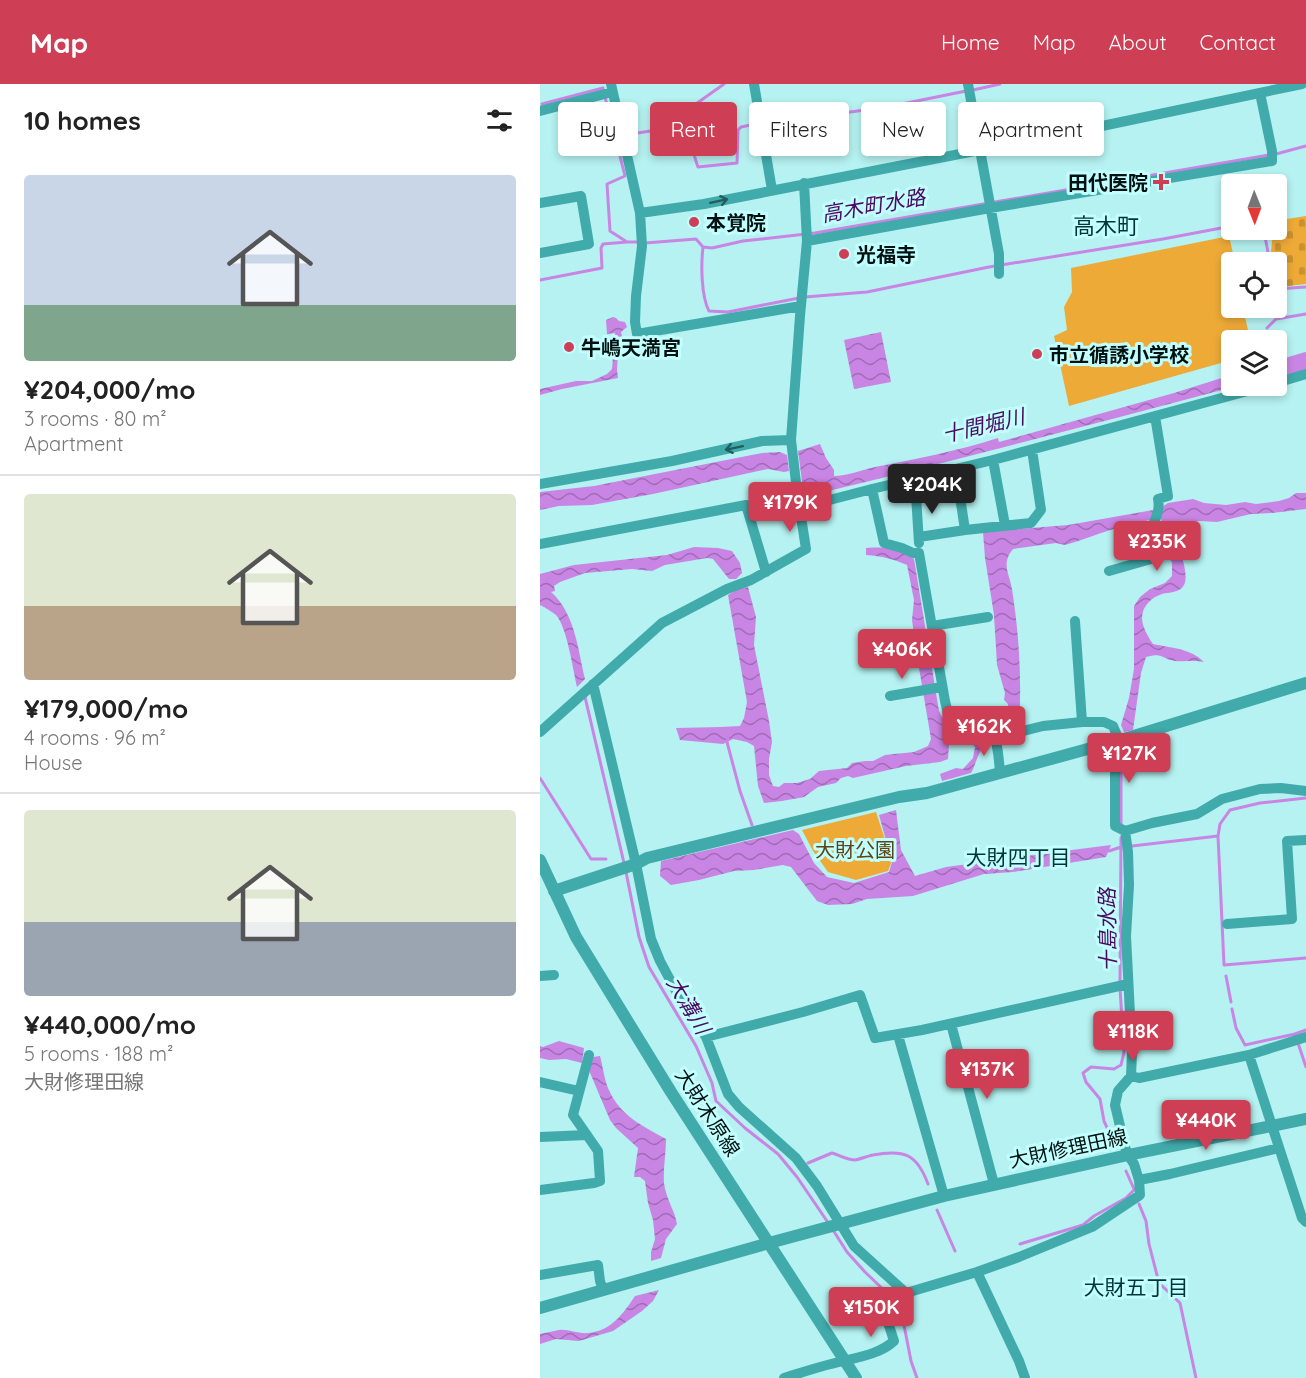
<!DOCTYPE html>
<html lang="en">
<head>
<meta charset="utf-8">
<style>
  body { margin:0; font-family:Quicksand,"Noto Sans JP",sans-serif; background:#f6f6f6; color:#222; height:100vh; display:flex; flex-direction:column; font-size:22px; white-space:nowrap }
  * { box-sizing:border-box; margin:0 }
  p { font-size:20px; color:#767676 }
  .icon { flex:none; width:33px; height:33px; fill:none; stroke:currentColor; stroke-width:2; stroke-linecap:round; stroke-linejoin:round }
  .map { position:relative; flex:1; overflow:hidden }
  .sheet { display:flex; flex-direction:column; background:#fff; width:540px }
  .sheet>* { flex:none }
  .hud { position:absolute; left:18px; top:18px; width:570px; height:54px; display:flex; gap:12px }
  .needle { width:39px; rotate:179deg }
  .buttons { position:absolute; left:681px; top:90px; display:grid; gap:12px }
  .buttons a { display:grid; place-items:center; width:66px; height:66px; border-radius:6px; background:#fff; box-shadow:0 3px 9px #0003; font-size:30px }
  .price { position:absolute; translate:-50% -51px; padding:0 14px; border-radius:6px; background:#ce3e55; color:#fff; font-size:20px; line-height:39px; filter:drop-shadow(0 2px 3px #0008) }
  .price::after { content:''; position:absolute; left:50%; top:36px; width:18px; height:14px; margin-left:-9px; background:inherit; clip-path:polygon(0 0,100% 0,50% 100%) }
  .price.on { background:#222; color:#fff }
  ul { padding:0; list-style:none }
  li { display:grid; align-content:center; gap:12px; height:318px; padding:0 24px }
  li+li { border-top:2px solid #e0e0e0 }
  li span { display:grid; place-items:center; height:186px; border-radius:6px; color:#555 }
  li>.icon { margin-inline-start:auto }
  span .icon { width:108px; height:108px; fill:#fffc; stroke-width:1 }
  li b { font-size:26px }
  h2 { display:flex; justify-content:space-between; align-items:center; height:72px; padding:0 24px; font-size:26px }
  .chip { padding:0 21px; border-radius:6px; background:#fff; box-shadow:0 3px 9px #0003; font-size:21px; line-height:54px }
  .chip.on { background:#ce3e55; color:#fff }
  header { display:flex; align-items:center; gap:36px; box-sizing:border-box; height:84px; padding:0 30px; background:#ce3e55; color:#fff }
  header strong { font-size:28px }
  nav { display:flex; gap:33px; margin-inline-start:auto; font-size:21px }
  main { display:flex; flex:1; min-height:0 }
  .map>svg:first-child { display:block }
</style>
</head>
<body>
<header>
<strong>Map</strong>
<nav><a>Home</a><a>Map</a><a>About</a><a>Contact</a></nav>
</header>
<main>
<section class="sheet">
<h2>10 homes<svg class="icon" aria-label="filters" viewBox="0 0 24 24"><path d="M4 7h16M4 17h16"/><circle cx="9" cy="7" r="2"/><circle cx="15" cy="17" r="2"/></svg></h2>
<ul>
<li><span style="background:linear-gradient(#c9d6e8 70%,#7fa58c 0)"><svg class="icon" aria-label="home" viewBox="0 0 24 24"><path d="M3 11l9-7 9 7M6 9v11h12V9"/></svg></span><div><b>¥204,000/mo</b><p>3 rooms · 80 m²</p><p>Apartment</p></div></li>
<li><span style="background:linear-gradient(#dfe7d0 60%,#b9a48a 0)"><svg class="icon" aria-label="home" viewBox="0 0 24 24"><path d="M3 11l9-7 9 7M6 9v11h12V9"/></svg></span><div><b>¥179,000/mo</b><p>4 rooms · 96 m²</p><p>House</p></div></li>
<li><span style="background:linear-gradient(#dfe7d0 60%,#9aa5b1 0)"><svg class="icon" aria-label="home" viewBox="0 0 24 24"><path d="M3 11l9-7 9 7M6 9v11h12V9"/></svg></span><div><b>¥440,000/mo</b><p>5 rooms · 188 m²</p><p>大財修理田線</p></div></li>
</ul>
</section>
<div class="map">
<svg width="766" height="1294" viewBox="0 0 766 1294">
  <defs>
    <pattern id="cemetery-stones" width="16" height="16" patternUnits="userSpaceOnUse" patternTransform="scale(1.5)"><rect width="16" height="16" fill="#eeaa37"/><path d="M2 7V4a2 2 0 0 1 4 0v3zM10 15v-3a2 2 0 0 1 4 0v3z" fill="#ca9130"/></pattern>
    <pattern id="water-waves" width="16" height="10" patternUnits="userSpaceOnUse" patternTransform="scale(1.5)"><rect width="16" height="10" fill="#c985e4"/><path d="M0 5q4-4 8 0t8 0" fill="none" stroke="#a16bb7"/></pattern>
  </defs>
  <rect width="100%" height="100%" fill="#b5f2f1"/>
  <path fill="url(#cemetery-stones)" d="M737 101 741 103 747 135 766 132V200L740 203 737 189 736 178H734L731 168 732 157 726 146H736Z"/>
  <path fill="#eeaa37" d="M689 152 695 178H692V224H703L708 246 701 256H692L691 271 688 277 529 322 514 252 527 246 524 223 532 208 531 184Z
    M336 728 352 777 348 787 316 796 288 788 273 767 262 746Z"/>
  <path fill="url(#water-waves)" d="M73 233 76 234 79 237 85 238 87 243 81 248 84 261 85 262 86 265 78 267 77 286 78 294 22 305 0 311V305L36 297H52L67 290 72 285 74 261 76 260 75 249 67 250 66 236Z
    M341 248 351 298 314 305 304 256Z
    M691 291 692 302H697C557 339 417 376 276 410L263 405 258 367 280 360 286 374 294 386V392C307 392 321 386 335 383 376 375 417 367 458 354L459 358 634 309Z
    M240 368 247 371 249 387 244 388 228 385 113 410 52 421 19 422 0 426V408L54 402 222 369Z
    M756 409H766V425L732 429 711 430 677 438 660 437 644 439 638 447 628 448 623 442 621 435C588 437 556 452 525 461L516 459 473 465C461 480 469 488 472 505 479 550 482 595 479 641 465 646 449 653 441 666 437 673 435 682 431 689L402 697 400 690 416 684 423 685 433 674 435 663C427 651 419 649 409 660L408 675 400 678 366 682 313 694 308 692 301 694 296 699 278 703 264 713 242 717 224 719 218 702 214 662 207 658 193 655 183 660 140 656 136 644 180 643 200 642 204 634 207 618 188 511 198 505 208 503 216 533 214 561 229 637 232 658 229 675V691L233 702 239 703 244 699H257L270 695 279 687 307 684 312 679 325 677H333L345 671 374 668 388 662 391 655 377 572 372 536 374 516 367 481C353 475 342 472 326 471V464C346 463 357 463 374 475L399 627C408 649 423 648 444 653L462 643 468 626V620L464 616 465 609 457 581 454 531 445 474 443 448 528 441 619 425 628 419 653 415 664 419 686 421 705 418 716 420 739 417 749 414Z
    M638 460C641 469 649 492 644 501 640 509 629 508 622 510 612 513 602 522 602 534 602 542 608 553 613 560 631 564 650 564 664 578 654 576 645 578 635 577 621 575 624 568 606 573L601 589 593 646 584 648 581 641 589 614 594 585V522L600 513 610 505 625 499 632 492V478L626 470 629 461Z
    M154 463 178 464 192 467 200 479 202 489 196 495H189L173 475 167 474 125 481 112 487 92 485 45 489 20 498 14 502 15 507 11 508C35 529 38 566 45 595L37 603C33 586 27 543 16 531 11 527 6 524 0 521V490L34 481 127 471Z
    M356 726 361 766 375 792 406 783 516 768 571 761 566 773 473 788 444 790 373 812 327 815 312 820 288 821 277 817 251 783 243 781 214 786 194 787 159 796 131 801 120 792 121 777 253 746 259 750 274 779 287 793 314 799 349 788 352 778 339 731Z
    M19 957 44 964 42 979 26 975 9 976 0 974V962L3 963Z
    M60 972C63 983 64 994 68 1004 80 1032 101 1041 126 1055 126 1070 123 1084 124 1099 126 1115 135 1127 137 1140L126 1155 121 1174 111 1177V1168L115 1155 113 1136 108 1119 105 1097 100 1093H94L98 1064 76 1044 70 1036 48 984 53 973Z
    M119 1206 113 1217 102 1227 73 1247 39 1257 16 1255 0 1260V1250C6 1249 13 1247 19 1246 28 1245 38 1250 48 1249 71 1247 83 1230 95 1212Z"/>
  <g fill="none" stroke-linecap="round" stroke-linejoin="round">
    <path stroke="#c985e4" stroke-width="3" d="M184 0 153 22C146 37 152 67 158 83L197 79 198 46 201 43 244 34 281 32 347 23 426 7
      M433 6 460 0
      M65 13 85 92 67 100 70 147 87 158H99
      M2 20 63 4
      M84 51 151 41
      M736 70 766 62
      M722 146 724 148 730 178
      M105 159 156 155 163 163 172 164 203 157 275 149 729 71
      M163 163C161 180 161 212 169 227L188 228 259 214
      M0 196 62 184 61 164 63 160 87 158
      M736 205 766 203
      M265 213 327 208 449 183 623 155 692 142
      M727 244 736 235 766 230
      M634 463V446
      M45 613 84 779
      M188 654 187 658 200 707 212 741
      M0 694 51 775H66
      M766 714 720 719 690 726 680 740 678 752 684 881 766 874
      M581 742V681L585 661
      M592 762 678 752
      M569 767 581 763
      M86 788 99 853 109 883 156 962 172 999 176 1017 205 1044 238 1070 257 1093 289 1140
      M686 892 691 918
      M580 898 581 754
      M692 925 696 944 705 961 755 950 756 953
      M755 950 766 946
      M758 959 766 983
      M575 1061 564 1037 560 1015 546 998 543 989 551 983 574 985 581 981 584 968 580 904
      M268 1079 292 1069C299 1071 308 1076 315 1076 321 1075 327 1072 333 1071 364 1065 377 1070 388 1100
      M586 1087 594 1105
      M599 1120 606 1137 609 1160 619 1199 640 1219 656 1294
      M397 1126 415 1167
      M293 1146 307 1168 325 1188 348 1210 363 1236 371 1277 377 1294
      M480 1160 543 1141 554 1132 586 1114 594 1106"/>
    <path stroke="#c985e4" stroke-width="18" d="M736 286 766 277"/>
    <path stroke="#41aaaa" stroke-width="10" d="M71 0 100 129 102 162 96 212 95 238 97 250 261 222
      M214 0 232 106
      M428 0 459 170V190
      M0 27 72 8
      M0 119 41 112 49 160 0 169
      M100 129 164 120 543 46 762 0
      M267 157 450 124 732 77V67L720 9
      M736 299 766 290
      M453 376 465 441
      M416 386 425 446
      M375 395 379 459
      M0 400 132 377 222 357 251 356
      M332 405 344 459 362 464 373 469H379L405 617C406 621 407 627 409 631 419 649 445 636 454 652 458 660 459 678 460 688
      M260 421 278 419 332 405 453 376 726 302
      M379 453 425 446 491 439 501 426 492 366
      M0 460 206 421 226 488
      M569 487 611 475 606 452C613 441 621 428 618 415L628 412 615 332
      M535 537 542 638H564L573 642 579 656 575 690V742L585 747 612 739 657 730 682 715 720 705 741 704 766 707
      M392 542 448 533
      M53 600 96 780 111 855 120 877 136 907 166 953 188 1010 199 1023 256 1074 277 1102 314 1162 366 1209
      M350 612 402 603
      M0 648 122 539 187 505 211 496 266 465 257 407 251 356 260 232 267 157 264 99
      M455 654 503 642 542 638
      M585 747 588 768 589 801 586 852 592 969 591 992
      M687 840 752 835 747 757 766 756
      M0 892 14 891
      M411 940 454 1100
      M358 951 404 1112
      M166 953 263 928 320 911 335 954 382 946 588 900
      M766 953 709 971 762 1134 766 1138
      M0 998 39 1007
      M0 1053 47 1051
      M599 1096 630 1090 739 1064
      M0 1106 54 1099 60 1097 58 1067 33 1031 49 971
      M437 1188 479 1277 485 1294
      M0 1191 58 1181 60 1197 63 1206
      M244 1294C260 1289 275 1284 291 1280 311 1274 338 1272 354 1257L343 1223 366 1209 437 1188 479 1173 552 1143 600 1111 599 1096 594 1080 588 1071 585 1063 575 1021 578 1007 591 992 599 994 709 971"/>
    <path stroke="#41aaaa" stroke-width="12" d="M0 776 36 853 131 1008 316 1294
      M14 807 96 780 107 774 359 713 387 709 584 655 766 599
      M0 1224 229 1159 404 1112 588 1071 766 1035"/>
  </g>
  <defs><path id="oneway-shaft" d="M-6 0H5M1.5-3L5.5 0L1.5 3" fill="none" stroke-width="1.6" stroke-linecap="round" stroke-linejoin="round" transform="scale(1.5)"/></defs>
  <g stroke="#205e5e">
    <use href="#oneway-shaft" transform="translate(179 117) rotate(-12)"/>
    <use href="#oneway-shaft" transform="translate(194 364) rotate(168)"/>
  </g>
  <g fill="#ce3e55" stroke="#c2ffff" stroke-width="2">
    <path d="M618 89h6v6h6v6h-6v6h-6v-6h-6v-6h6z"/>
    <circle cx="154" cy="138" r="6"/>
    <circle cx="304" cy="170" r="6"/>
    <circle cx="29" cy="263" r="6"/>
    <circle cx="497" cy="270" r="6"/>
  </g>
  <g text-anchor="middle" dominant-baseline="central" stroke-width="6" stroke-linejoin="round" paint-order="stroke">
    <g font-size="20" font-weight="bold" fill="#011" stroke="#c2ffff" text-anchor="start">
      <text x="608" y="98" text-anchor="end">田代医院</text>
      <text x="166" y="138">本覚院</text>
      <text x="316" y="170">光福寺</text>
      <text x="41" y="263">牛嶋天満宮</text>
      <text x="509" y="270">市立循誘小学校</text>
    </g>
    <g font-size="20" fill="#604315" stroke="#c2ffff">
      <text x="315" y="765">大財公園</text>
    </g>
    <g font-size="20" fill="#011" stroke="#c2ffff">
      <text transform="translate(168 1028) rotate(57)">大財木原線</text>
      <text transform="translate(528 1064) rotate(-12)">大財修理田線</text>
    </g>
    <g font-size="21" font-style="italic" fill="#4c0962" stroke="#c2ffff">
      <text transform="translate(333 121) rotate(-10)">高木町水路</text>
      <text transform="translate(443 341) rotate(-13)">十間堀川</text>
      <text transform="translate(567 846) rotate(-91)">十島水路</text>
      <text transform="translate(149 921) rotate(59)">大溝川</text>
    </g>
    <g font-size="21" fill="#033435" stroke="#c2ffff">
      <text x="478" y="773">大財四丁目</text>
      <text x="596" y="1203">大財五丁目</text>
    </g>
    <g font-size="22" fill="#033435" stroke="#c2ffff">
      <text x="566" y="142">高木町</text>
    </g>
  </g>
</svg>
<div class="buttons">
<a><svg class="needle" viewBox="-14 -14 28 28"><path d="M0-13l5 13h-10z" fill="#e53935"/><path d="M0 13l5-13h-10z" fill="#767676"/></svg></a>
<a><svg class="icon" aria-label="locate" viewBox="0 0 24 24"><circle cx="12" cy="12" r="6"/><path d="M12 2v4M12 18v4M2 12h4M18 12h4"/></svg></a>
<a><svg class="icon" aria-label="layers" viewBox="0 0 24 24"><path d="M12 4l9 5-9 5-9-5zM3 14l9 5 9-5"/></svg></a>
</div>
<b class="price on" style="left:392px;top:431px">¥204K</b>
<b class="price" style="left:250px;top:449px">¥179K</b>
<b class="price" style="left:617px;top:488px">¥235K</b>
<b class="price" style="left:362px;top:596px">¥406K</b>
<b class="price" style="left:444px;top:673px">¥162K</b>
<b class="price" style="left:589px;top:700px">¥127K</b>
<b class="price" style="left:593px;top:978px">¥118K</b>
<b class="price" style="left:447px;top:1016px">¥137K</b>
<b class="price" style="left:666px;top:1067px">¥440K</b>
<b class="price" style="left:331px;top:1254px">¥150K</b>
<div class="hud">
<a class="chip">Buy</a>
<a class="chip on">Rent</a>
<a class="chip">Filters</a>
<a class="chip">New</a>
<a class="chip">Apartment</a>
</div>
</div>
</main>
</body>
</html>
